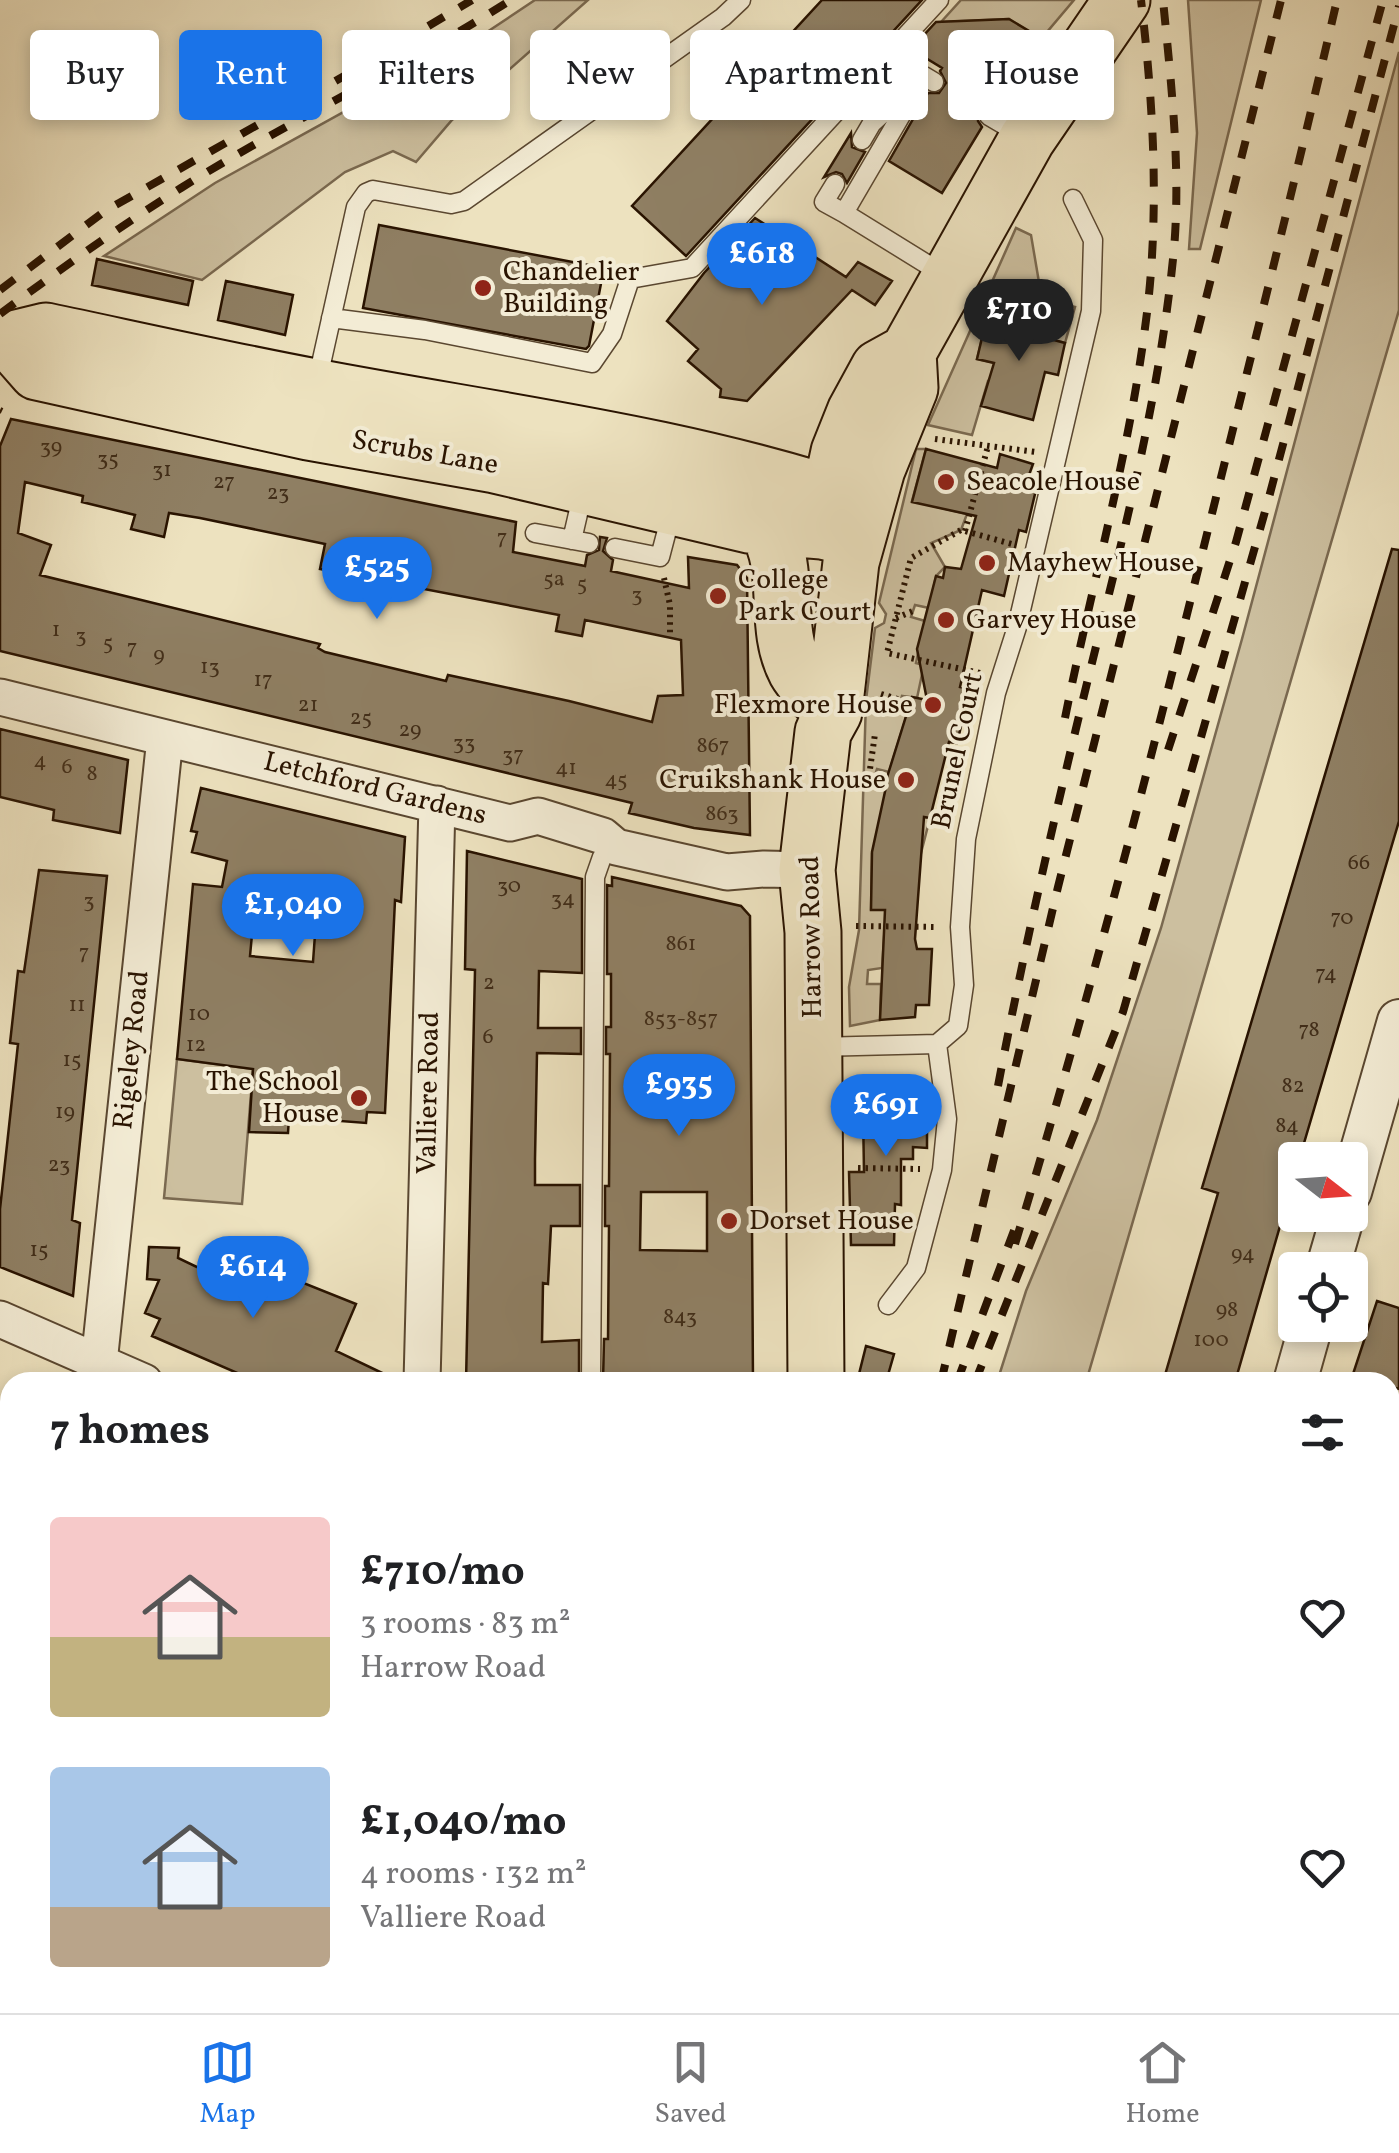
<!DOCTYPE html>
<html lang="en">
<head>
<meta charset="utf-8">
<style>
  body { margin:0; font-family:Vollkorn,serif; background:#f6f6f6; color:#202124; height:100vh; display:flex; flex-direction:column; font-size:38px; white-space:nowrap }
  * { box-sizing:border-box; margin:0 }
  p { font-size:32px; color:#757577 }
  .icon { flex:none; width:55px; height:55px; fill:none; stroke:currentColor; stroke-width:2; stroke-linecap:round; stroke-linejoin:round }
  .map { position:relative; flex:1; overflow:hidden }
  .panel { position:absolute; left:0px; top:1372px; width:1400px; height:642px; display:flex; flex-direction:column; background:#fff; border-radius:30px 30px 0 0; box-shadow:0 5px 15px #0003 }
  .panel>* { flex:none }
  .guide { position:absolute; left:30px; top:30px; width:1340px; height:90px; display:flex; gap:20px }
  .needle { width:65px; rotate:107deg }
  .controls { position:absolute; left:1278px; top:1142px; display:grid; gap:20px }
  .controls a { display:grid; place-items:center; width:90px; height:90px; border-radius:10px; background:#fff; box-shadow:0 5px 15px #0003; font-size:50px }
  .price { position:absolute; translate:-50% -85px; padding:0 22px; border-radius:35px; background:#1a73e8; color:#fff; font-size:32px; line-height:65px; filter:drop-shadow(0 2px 5px #0008) }
  .price::after { content:''; position:absolute; left:50%; top:60px; width:30px; height:22px; margin-left:-15px; background:inherit; clip-path:polygon(0 0,100% 0,50% 100%) }
  .price.selected { background:#222; color:#fff }
  ul { padding:0; list-style:none }
  li { display:flex; align-items:center; gap:30px; height:250px; padding:0 50px }
  li span { display:grid; place-items:center; flex:none; width:280px; height:200px; border-radius:10px; color:#555 }
  li>.icon { margin-inline-start:auto }
  span .icon { width:120px; height:120px; fill:#fffc; stroke-width:1 }
  li b { font-size:42px }
  h2 { display:flex; justify-content:space-between; align-items:center; height:120px; padding:0 50px; font-size:42px }
  .pill { padding:0 35px; border-radius:10px; background:#fff; box-shadow:0 5px 15px #0003; font-size:35px; line-height:90px }
  .pill.selected { background:#1a73e8; color:#fff }
  .tab-bar { display:flex; justify-content:space-around; align-items:center; height:140px; border-top:2px solid #e0e0e0; background:#fff; font-size:28px; color:#757577 }
  .tab-bar a { display:grid; justify-items:center; gap:5px }
  .tab-bar .selected { color:#1a73e8 }
  .map>svg:first-child { display:block }
</style>
</head>
<body>
<div class="map">
<svg width="1399" height="2013" viewBox="0 0 1399 2013">
  <rect width="100%" height="100%" fill="#ede2bf"/>
  <filter id="stains"><feTurbulence type="fractalNoise" baseFrequency=".002" numOctaves="4"/><feColorMatrix values="0 0 0 0 .2 0 0 0 0 .09 0 0 0 0 .02 0 0 0 .5 -.17"/></filter>
  <radialGradient id="worn" r=".72"><stop offset=".6" stop-color="#630" stop-opacity="0"/><stop offset="1" stop-color="#630" stop-opacity=".3"/></radialGradient>
  <path fill="#ccbf9f" stroke="#7a6950" stroke-width="2.5" d="M535 0H588L452 120 416 162 393 151 345 172 202 280 104 256 215 183 481 36Z
    M961 0H1074L1041 39 1009 19 941 22Z
    M1188 0H1261L1200 249H1189L1197 133Z
    M1399 52V310L1086 1382H997L1026 1291 1097 1120 1161 928 1242 639Z
    M1016 228 1031 235 1042 300 1075 307 1065 343 1054 340 1056 326 1001 314 998 328 985 326 977 359 1010 366 1007 381H988L972 435 928 425Z
    M916 449H926L912 501 967 514 961 530 931 543 945 567 936 576 929 608 915 605 911 617 925 621 916 663 924 665 917 698 902 696 899 709 908 711 889 772 877 769 872 784C895 790 906 814 930 818L921 853 872 854 871 909 901 910 885 924 882 968 868 970 867 984H881L880 1020 850 1026 849 987 859 930 866 700 875 628 884 623 886 614 879 603Z
    M177 1059 253 1069 242 1204 164 1198Z
    M820 2005H867L866 2013H818Z"/>
  <path fill="#8f7f63" stroke="#291300" stroke-width="2.5" fill-rule="evenodd" d="M822 0H922L686 256 632 206Z
    M1009 19 1034 34 997 95 1000 97 995 105H984L978 111V121L982 127 942 193 889 161 928 93H939L946 83 940 71 942 68 911 49 936 22Z
    M851 133 852 147 865 152 847 183 842 174 836 172 824 177Z
    M755 218 846 277 858 262 892 281 875 305 852 290 747 401 720 397 721 389 688 361 698 349 667 321 704 273Z
    M379 225 604 268 589 346 586 349 363 308Z
    M97 259 193 281 188 305 92 285Z
    M226 281 293 295 285 335 218 320Z
    M1000 314 1056 326 1054 340 1065 343 1058 375 1045 372 1033 420 981 406 994 363 977 359 985 325 998 328Z
    M11 419 516 522 513 552 585 566 587 555 599 550 600 537 607 538 603 551 613 560 611 571 689 588 688 557 737 565 747 578 750 835 694 828 629 813 632 803 0 651V446ZM25 482 83 496 82 502 135 515 131 529 164 537 169 513 200 518 325 544 320 569 559 615 556 631 582 636 585 620 681 640 683 695 658 696 652 722 569 701 448 675 446 681 325 652 318 648 320 644 40 575 51 545 18 533Z
    M926 449 997 468 1000 454 1033 464 1029 475 1039 477 1026 532 1019 530 1004 596 982 590 960 687 970 689 957 743 949 742 930 818 924 817 915 939 917 949H932L929 1005H916L915 1017 880 1020 885 910H871L872 852 886 787H884L912 697 927 700 917 649 936 576 943 578 945 567 961 569 976 516 912 502Z
    M1392 549 1399 550V821L1299 1160H1295V1174L1235 1382H1163L1218 1193 1202 1188Z
    M0 729 128 760 120 833 53 820 54 810 0 797Z
    M201 788 405 837 401 902 395 900 385 1113 367 1112 366 1123 289 1117 288 1133 249 1132 253 1069 177 1059 193 884 222 887 227 861 192 852 197 832 191 831ZM257 881 318 893 313 962 250 956Z
    M467 851 582 879V973L539 971 538 1028H581V1054L537 1053 535 1159V1185H580V1226H551L548 1284 543 1283 542 1342 579 1340V1382H466L475 970 465 969Z
    M39 870 107 876 72 1220 80 1223 73 1296 0 1267V1209L18 1044 10 1043 18 971 24 972Z
    M612 877 741 906 750 916 753 1382H603L604 1339H608L609 1226H605V1186H609L610 1054H606V1027H611V974H607V885L612 886ZM641 1192H707V1251L640 1250Z
    M878 1076 913 1078V1090H927V1148L913 1147V1159H901V1205L895 1204 894 1245H851L849 1172H864L863 1112 877 1111Z
    M149 1247 179 1248 178 1258 203 1270 229 1271 236 1256 356 1304 336 1351 401 1382H258L152 1336 160 1319 145 1313 159 1280 147 1279Z
    M1377 1301 1399 1308V1389L1390 1386V1382L1353 1374Z
    M866 1346 894 1354 886 1382H857Z"/>
  <g fill="none" stroke-linecap="round" stroke-linejoin="round">
    <g stroke="#5a4730" stroke-width="21">
      <path id="service" d="M934 82 924 76 844 213 946 276
        M989 116 1023 136
        M862 140 872 123 909 89
        M835 184 824 202 844 213
        M331 318 425 330 592 363 612 334 630 279 692 268 939 0
        M317 382 356 207 366 193 373 190 451 204 464 201 723 17 741 0
        M535 533 589 543
        M572 540 583 492
        M615 548 660 557 671 515
        M817 1047 937 1044
        M888 1305 916 1268 942 1170 947 1119 937 1044 958 1026 964 985 960 927 966 839 996 693 1017 627 1091 311 1093 240 1073 199
        M591 1382 595 877 602 857 616 847"/>
    </g>
    <g stroke="#5a4730" stroke-width="39">
      <path id="minor" d="M0 697 510 823 538 816 603 836 616 847 727 872 764 869 807 870
        M0 1319 144 1382
        M99 1363 165 738
        M422 1382 437 804
        M0 1641 10 1646
        M0 1850 10 1844
        M554 2013 555 2011
        M1129 2013 1134 2005"/>
    </g>
    <g stroke="#5a4730" stroke-width="46">
      <path id="tertiary" d="M1350 1192 1399 1021
        M1327 1270 1343 1215
        M1295 1382 1311 1325
        M1244 2005 1252 2013"/>
    </g>
    <g stroke="#291300" stroke-width="59">
      <path id="primary" d="M0 339 9 340 46 331C136 350 225 370 315 387 499 422 686 444 865 505
        M9 340 37 372 308 432 495 465 749 525 822 531 856 538
        M823 526 839 452 855 412 879 368 908 352
        M766 527C793 571 772 626 796 671 801 680 809 688 816 696
        M816 1382 813 932 807 870 823 732 834 712 851 562 877 469 910 388 908 352 1027 139 1122 0
        M1390 1751 1399 1745
        M286 2013 298 2005"/>
    </g>
    <path stroke="#291300" stroke-width="6" stroke-dasharray="2.5 5" stroke-linecap="butt" d="M0 410 2 411
      M935 439 1036 452
      M965 531 988 446
      M664 578 670 605V638
      M896 618 913 611
      M980 673 887 653 911 558 961 530 1012 544
      M881 694 901 700
      M869 776 875 734
      M856 926 938 927
      M858 1168 920 1169"/>
    <use href="#service" stroke="#f3ecd5" stroke-width="18"/>
    <use href="#minor" stroke="#f3ecd5" stroke-width="35"/>
    <use href="#tertiary" stroke="#f3ecd5" stroke-width="42"/>
    <use href="#primary" stroke="#ede2bf" stroke-width="55"/>
    <path stroke="#291300" stroke-width="8" stroke-dasharray="18 18" stroke-linecap="butt" d="M0 290 105 211 353 71 472 0
      M0 314C59 270 119 227 181 188 288 121 404 68 511 0
      M1065 718C1091 588 1128 459 1145 328 1160 220 1154 108 1141 0
      M1168 750 1236 542 1383 0
      M998 1086C1024 949 1055 814 1088 679 1123 537 1160 396 1174 249 1181 167 1171 82 1163 0
      M1015 1244C1084 1017 1144 788 1201 558 1247 372 1294 187 1337 0
      M941 1382 1058 887 1281 0
      M957 1382 1015 1228
      M975 1382 1123 1012 1268 501 1399 6
      M787 2013 789 2005
      M809 2013 810 2005"/>
  </g>
  <g fill="#8f2418" stroke="#f3ecd5" stroke-width="4">
    <circle cx="483" cy="288" r="10"/>
    <circle cx="946" cy="482" r="10"/>
    <circle cx="987" cy="563" r="10"/>
    <circle cx="718" cy="596" r="10"/>
    <circle cx="946" cy="620" r="10"/>
    <circle cx="933" cy="705" r="10"/>
    <circle cx="906" cy="780" r="10"/>
    <circle cx="359" cy="1098" r="10"/>
    <circle cx="729" cy="1221" r="10"/>
  </g>
  <g text-anchor="middle" dominant-baseline="central" stroke-width="8" stroke-linejoin="round" paint-order="stroke">
    <g font-size="22" fill="#422e19">
      <text x="51" y="447">39</text>
      <text x="108" y="459">35</text>
      <text x="162" y="470">31</text>
      <text x="224" y="482">27</text>
      <text x="278" y="493">23</text>
      <text x="502" y="538">7</text>
      <text x="554" y="579">5a</text>
      <text x="582" y="584">5</text>
      <text x="637" y="595">3</text>
      <text x="56" y="630">1</text>
      <text x="81" y="636">3</text>
      <text x="108" y="643">5</text>
      <text x="132" y="648">7</text>
      <text x="159" y="655">9</text>
      <text x="210" y="667">13</text>
      <text x="263" y="680">17</text>
      <text x="308" y="705">21</text>
      <text x="361" y="718">25</text>
      <text x="410" y="730">29</text>
      <text x="464" y="743">33</text>
      <text x="713" y="746">867</text>
      <text x="513" y="755">37</text>
      <text x="40" y="761">4</text>
      <text x="67" y="767">6</text>
      <text x="566" y="768">41</text>
      <text x="92" y="774">8</text>
      <text x="616" y="780">45</text>
      <text x="722" y="814">863</text>
      <text x="1359" y="863">66</text>
      <text x="509" y="886">30</text>
      <text x="563" y="899">34</text>
      <text x="89" y="901">3</text>
      <text x="1342" y="918">70</text>
      <text x="681" y="944">861</text>
      <text x="84" y="953">7</text>
      <text x="1326" y="974">74</text>
      <text x="489" y="983">2</text>
      <text x="77" y="1005">11</text>
      <text x="199" y="1014">10</text>
      <text x="681" y="1019">853-857</text>
      <text x="1309" y="1030">78</text>
      <text x="488" y="1037">6</text>
      <text x="196" y="1045">12</text>
      <text x="72" y="1060">15</text>
      <text x="1293" y="1086">82</text>
      <text x="65" y="1112">19</text>
      <text x="1287" y="1126">84</text>
      <text x="59" y="1165">23</text>
      <text x="39" y="1250">15</text>
      <text x="1243" y="1254">94</text>
      <text x="1227" y="1310">98</text>
      <text x="680" y="1317">843</text>
      <text x="1211" y="1340">100</text>
    </g>
    <g font-size="28" fill="#291300" stroke="#f3ecd5" text-anchor="start">
      <text x="503" y="272">Chandelier<tspan x="503" dy="32">Building</tspan></text>
      <text x="966" y="482">Seacole House</text>
      <text x="1007" y="563">Mayhew House</text>
      <text x="738" y="580">College<tspan x="738" dy="32">Park Court</tspan></text>
      <text x="966" y="620">Garvey House</text>
      <text x="913" y="705" text-anchor="end">Flexmore House</text>
      <text x="886" y="780" text-anchor="end">Cruikshank House</text>
      <text x="339" y="1082" text-anchor="end">The School<tspan x="339" dy="32">House</tspan></text>
      <text x="749" y="1221">Dorset House</text>
    </g>
    <g font-size="28" fill="#291300" stroke="#f3ecd5">
      <text transform="translate(425 453) rotate(10)">Scrubs Lane</text>
      <text transform="translate(958 751) rotate(-78)">Brunel Court</text>
      <text transform="translate(375 789) rotate(14)">Letchford Gardens</text>
      <text transform="translate(812 937) rotate(-91)">Harrow Road</text>
      <text transform="translate(132 1050) rotate(-84)">Rigeley Road</text>
      <text transform="translate(429 1093) rotate(-89)">Valliere Road</text>
    </g>
  </g>
  <rect width="100%" height="100%" filter="url(#stains)"/>
  <rect width="100%" height="100%" fill="url(#worn)"/>
</svg>
<div class="controls">
<a><svg class="needle" viewBox="-14 -14 28 28"><path d="M0-13l5 13h-10z" fill="#e53935"/><path d="M0 13l5-13h-10z" fill="#757577"/></svg></a>
<a><svg class="icon" aria-label="locate" viewBox="0 0 24 24"><circle cx="12" cy="12" r="6"/><path d="M12 2v4M12 18v4M2 12h4M18 12h4"/></svg></a>
</div>
<b class="price" style="left:762px;top:308px">£618</b>
<b class="price selected" style="left:1019px;top:364px">£710</b>
<b class="price" style="left:377px;top:622px">£525</b>
<b class="price" style="left:293px;top:959px">£1,040</b>
<b class="price" style="left:679px;top:1139px">£935</b>
<b class="price" style="left:886px;top:1159px">£691</b>
<b class="price" style="left:253px;top:1321px">£614</b>
<div class="guide">
<a class="pill">Buy</a>
<a class="pill selected">Rent</a>
<a class="pill">Filters</a>
<a class="pill">New</a>
<a class="pill">Apartment</a>
<a class="pill">House</a>
</div>
<section class="panel">
<h2>7 homes<svg class="icon" aria-label="filters" viewBox="0 0 24 24"><path d="M4 7h16M4 17h16"/><circle cx="9" cy="7" r="2"/><circle cx="15" cy="17" r="2"/></svg></h2>
<ul>
<li><span style="background:linear-gradient(#f6c9c9 60%,#c2b280 0)"><svg class="icon" aria-label="home" viewBox="0 0 24 24"><path d="M3 11l9-7 9 7M6 9v11h12V9"/></svg></span><div><b>£710/mo</b><p>3 rooms · 83 m²</p><p>Harrow Road</p></div><svg class="icon" aria-label="heart" viewBox="0 0 24 24"><path d="M12 20l-8-8c-3-5 5-10 8-4 3-6 11-1 8 4z"/></svg></li>
<li><span style="background:linear-gradient(#a9c7e8 70%,#b9a48a 0)"><svg class="icon" aria-label="home" viewBox="0 0 24 24"><path d="M3 11l9-7 9 7M6 9v11h12V9"/></svg></span><div><b>£1,040/mo</b><p>4 rooms · 132 m²</p><p>Valliere Road</p></div><svg class="icon" aria-label="heart" viewBox="0 0 24 24"><path d="M12 20l-8-8c-3-5 5-10 8-4 3-6 11-1 8 4z"/></svg></li>
</ul>
</section>
</div>
<nav class="tab-bar">
<a class="selected"><svg class="icon" aria-label="map" viewBox="0 0 24 24"><path d="M3 6l6-2 6 2 6-2v14l-6 2-6-2-6 2zM9 4v14M15 6v14"/></svg>Map</a>
<a><svg class="icon" aria-label="saved" viewBox="0 0 24 24"><path d="M7 4h10v16l-5-4-5 4z"/></svg>Saved</a>
<a><svg class="icon" aria-label="home" viewBox="0 0 24 24"><path d="M3 11l9-7 9 7M6 9v11h12V9"/></svg>Home</a>
</nav>
</body>
</html>
